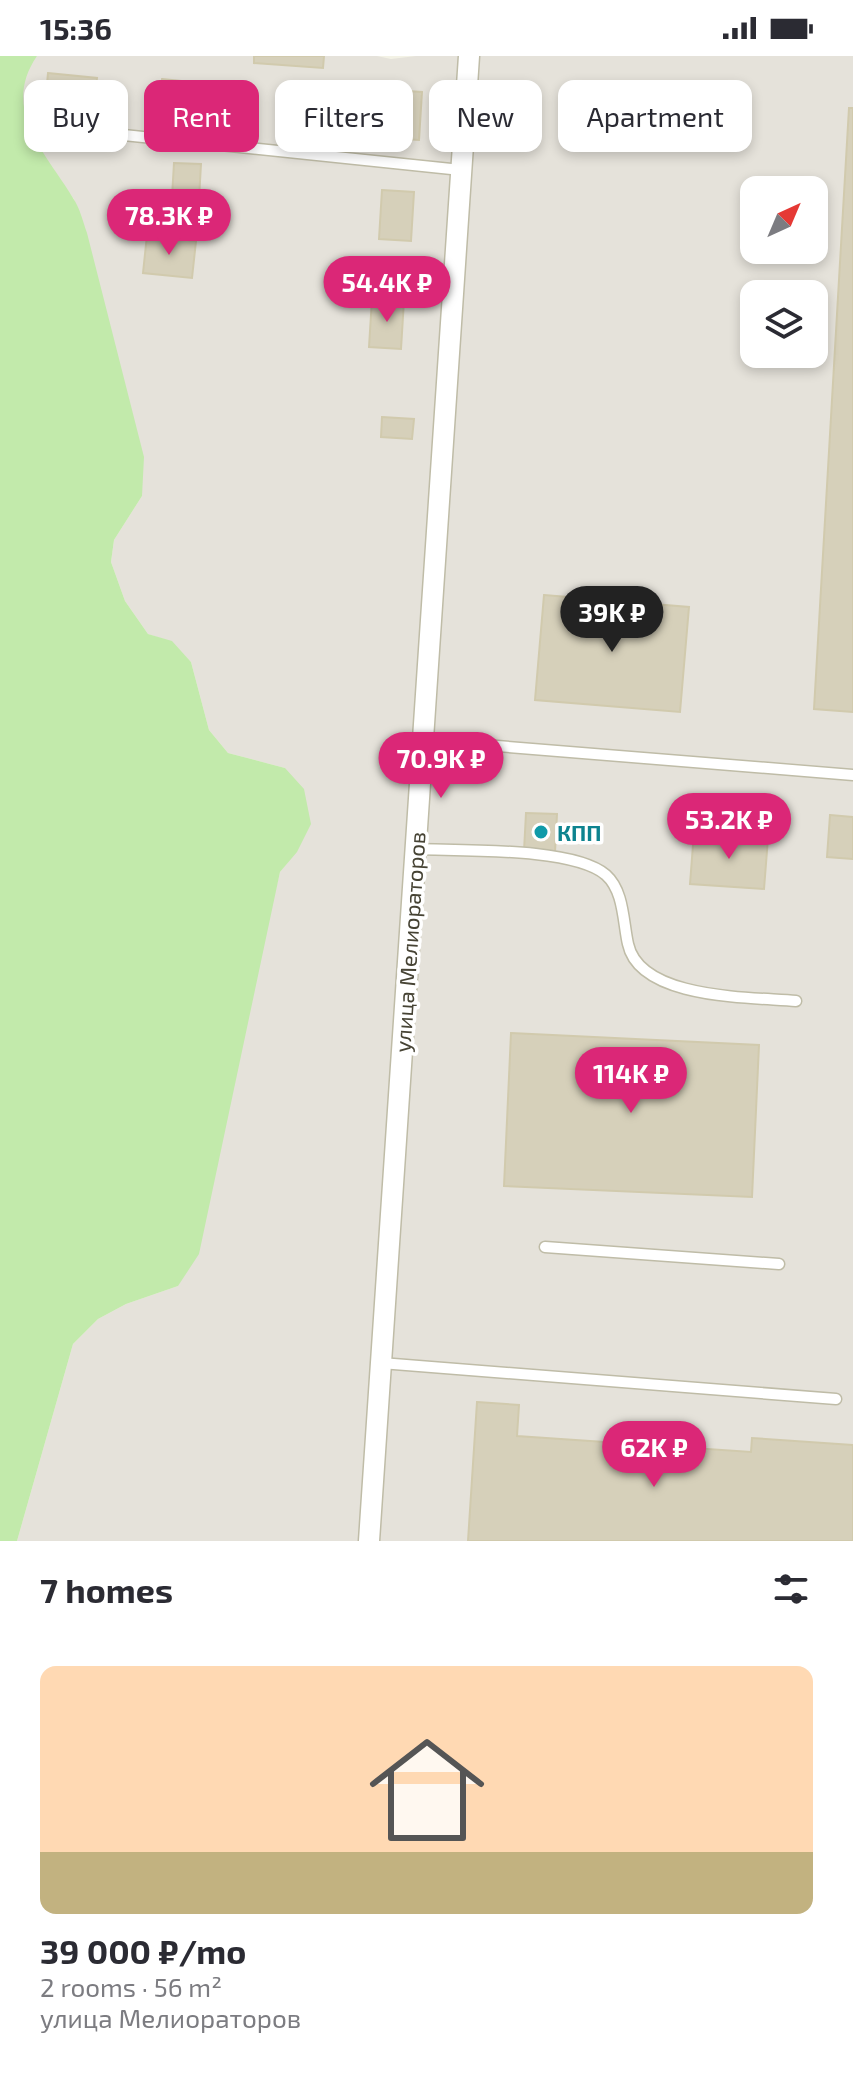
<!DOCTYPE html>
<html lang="en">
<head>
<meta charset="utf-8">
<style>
  body { margin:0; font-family:"Exo 2",sans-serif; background:#f7f7f7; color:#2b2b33; height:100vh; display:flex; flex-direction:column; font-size:30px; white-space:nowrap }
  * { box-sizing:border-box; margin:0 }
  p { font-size:26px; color:#7c7c81 }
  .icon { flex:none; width:44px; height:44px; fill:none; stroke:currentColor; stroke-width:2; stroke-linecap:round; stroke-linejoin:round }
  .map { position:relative; height:1485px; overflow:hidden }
  .sheet { display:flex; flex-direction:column; background:#fff; flex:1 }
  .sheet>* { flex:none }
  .guide { position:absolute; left:24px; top:24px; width:806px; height:72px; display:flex; gap:16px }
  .needle { width:52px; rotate:44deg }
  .buttons { position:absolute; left:740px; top:120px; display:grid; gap:16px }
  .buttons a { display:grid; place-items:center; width:88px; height:88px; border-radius:16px; background:#fff; box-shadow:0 4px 12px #0003; font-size:40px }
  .price { position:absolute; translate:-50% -68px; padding:0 18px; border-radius:28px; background:#db2777; color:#fff; font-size:26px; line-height:52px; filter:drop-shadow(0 2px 4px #0008) }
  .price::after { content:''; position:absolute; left:50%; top:48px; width:24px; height:18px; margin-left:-12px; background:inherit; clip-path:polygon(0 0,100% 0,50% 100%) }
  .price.selected { background:#222; color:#fff }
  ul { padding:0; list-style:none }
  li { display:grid; align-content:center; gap:16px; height:424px; padding:0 40px }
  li+li { border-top:2px solid #e1e1e2 }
  li span { display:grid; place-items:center; height:248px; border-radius:16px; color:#555 }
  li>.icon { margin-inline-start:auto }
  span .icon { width:144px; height:144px; fill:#fffc; stroke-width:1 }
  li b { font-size:34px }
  h2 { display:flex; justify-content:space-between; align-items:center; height:96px; padding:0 40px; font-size:34px }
  .tag { padding:0 28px; border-radius:16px; background:#fff; box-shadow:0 4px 12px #0003; font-size:28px; line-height:72px }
  .tag.selected { background:#db2777; color:#fff }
  .status { display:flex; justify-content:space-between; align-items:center; height:56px; padding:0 40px; background:#fff; direction:ltr }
  .status svg { height:22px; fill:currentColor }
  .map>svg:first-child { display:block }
</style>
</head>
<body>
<div class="status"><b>15:36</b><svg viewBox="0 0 49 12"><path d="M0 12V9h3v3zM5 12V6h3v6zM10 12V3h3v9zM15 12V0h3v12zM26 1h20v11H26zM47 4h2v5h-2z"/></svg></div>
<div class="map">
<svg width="853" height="1485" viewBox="0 0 853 1485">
  <rect width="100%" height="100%" fill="#f3f2e5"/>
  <path fill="#e5e2da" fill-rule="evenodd" d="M37 0H377L391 3 416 0H853V1485H17L73 1288 98 1263 126 1248 178 1230 280 816 296 796 285 712 228 697 209 674 191 606 172 586 148 578 125 545 111 506 114 484 142 440 74 143 44 105 19 62 22 16ZM754 134H814V194H754ZM754 238H814V298H754Z"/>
  <path fill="#c2eaab" d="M0 0H37C0 54 46 97 73 142 80 152 83 166 87 177L144 401 142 440 114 484 111 506 125 545 148 578 172 585 191 606 209 674 228 697 285 712 304 733 311 768 297 796 280 816 199 1198 178 1230 126 1248 98 1263 73 1288 17 1485H0Z"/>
  <path fill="#d6d0ba" stroke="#d1caad" stroke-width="2" d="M254 0H324L323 12 254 7Z
    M48 17 97 22 93 55 45 49Z
    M162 23 210 28 207 60 158 55Z
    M279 31 328 36 324 68 276 63Z
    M390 34 422 36 419 84 387 82Z
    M849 52H853V656L814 653Z
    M174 107 201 108 199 143 172 141Z
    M382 134 414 136 411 185 379 183Z
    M147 179 196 185 192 222 143 217Z
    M372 243 404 244 401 293 369 291Z
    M382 361 414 363 412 383 381 381Z
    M544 539 689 551 680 656 535 644Z
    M526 757 557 758 555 796 524 795Z
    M830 759 853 761V803L827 801Z
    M694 776 768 782 764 833 690 828Z
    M511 977 759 989 752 1141 504 1130Z
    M477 1346 519 1349 517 1380 751 1396 752 1382 853 1389V1485H468Z"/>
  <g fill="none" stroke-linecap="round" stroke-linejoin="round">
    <g stroke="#bfbca7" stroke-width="13">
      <path id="service" d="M114 78 461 114
        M423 684 853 719
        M416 793C460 795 574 791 606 819 624 835 623 866 628 888 640 944 752 941 796 945
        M545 1191 779 1208
        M381 1307 836 1343"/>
    </g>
    <g stroke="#bfbca7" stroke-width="23">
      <path id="minor" d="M369 1485 469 0"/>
    </g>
    <use href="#service" stroke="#fff" stroke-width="10"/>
    <use href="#minor" stroke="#fff" stroke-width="20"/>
  </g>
  <circle fill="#0f9aa8" stroke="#fff" stroke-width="3" cx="541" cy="776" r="8"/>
  <g text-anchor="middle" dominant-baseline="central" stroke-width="7" stroke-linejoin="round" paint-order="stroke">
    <g font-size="22" font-weight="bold" fill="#0d838f" stroke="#fff" text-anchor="start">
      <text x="557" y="776">КПП</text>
    </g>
    <g font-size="22" fill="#464334" stroke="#fff">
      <text transform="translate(409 886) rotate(-86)">улица Мелиораторов</text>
    </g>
  </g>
</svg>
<div class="buttons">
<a><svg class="needle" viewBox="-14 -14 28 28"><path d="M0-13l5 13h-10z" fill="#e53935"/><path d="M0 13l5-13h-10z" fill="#7c7c81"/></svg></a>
<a><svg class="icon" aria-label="layers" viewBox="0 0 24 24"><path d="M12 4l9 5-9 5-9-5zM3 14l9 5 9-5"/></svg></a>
</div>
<b class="price" style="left:169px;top:201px">78.3K ₽</b>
<b class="price" style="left:387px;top:268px">54.4K ₽</b>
<b class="price selected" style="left:612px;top:598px">39K ₽</b>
<b class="price" style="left:441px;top:744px">70.9K ₽</b>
<b class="price" style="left:729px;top:805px">53.2K ₽</b>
<b class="price" style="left:631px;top:1059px">114K ₽</b>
<b class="price" style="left:654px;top:1433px">62K ₽</b>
<div class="guide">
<a class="tag">Buy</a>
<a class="tag selected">Rent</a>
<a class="tag">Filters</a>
<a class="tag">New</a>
<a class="tag">Apartment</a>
</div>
</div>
<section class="sheet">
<h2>7 homes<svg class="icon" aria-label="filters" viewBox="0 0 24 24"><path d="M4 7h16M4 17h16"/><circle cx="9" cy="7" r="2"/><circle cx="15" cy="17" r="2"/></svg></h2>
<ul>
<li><span style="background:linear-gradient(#ffd9b3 75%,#c2b280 0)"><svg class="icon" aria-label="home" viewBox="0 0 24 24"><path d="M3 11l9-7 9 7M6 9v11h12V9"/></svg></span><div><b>39 000 ₽/mo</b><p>2 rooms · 56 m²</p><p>улица Мелиораторов</p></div></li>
</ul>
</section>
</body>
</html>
